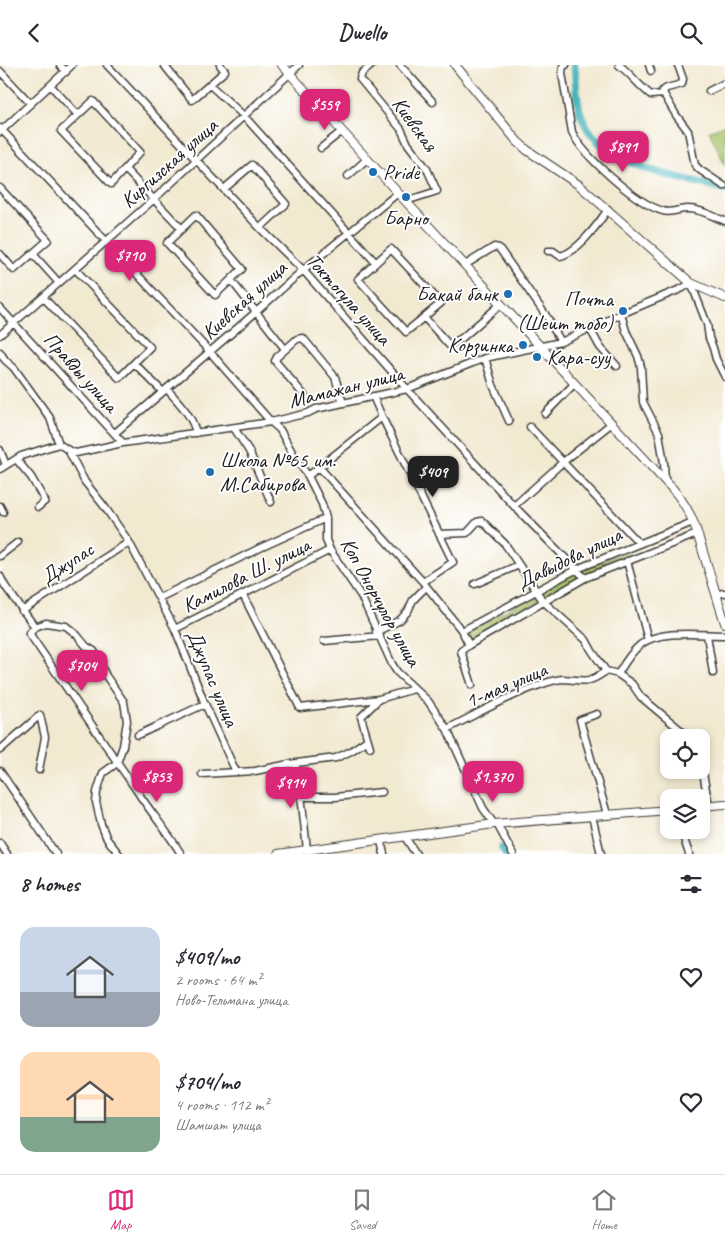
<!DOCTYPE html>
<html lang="en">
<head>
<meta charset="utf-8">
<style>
  body { margin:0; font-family:Caveat,sans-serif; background:#f2f2f3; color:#2b2b33; height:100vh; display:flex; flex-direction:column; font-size:19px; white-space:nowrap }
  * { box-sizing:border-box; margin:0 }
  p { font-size:16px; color:#7c7c81 }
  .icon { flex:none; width:28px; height:28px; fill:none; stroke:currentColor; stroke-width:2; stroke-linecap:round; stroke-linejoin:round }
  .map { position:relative; height:789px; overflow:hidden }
  .panel { display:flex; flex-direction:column; background:#fff; flex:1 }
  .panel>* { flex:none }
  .controls { position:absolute; left:660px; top:664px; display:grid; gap:10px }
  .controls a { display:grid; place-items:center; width:50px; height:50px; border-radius:10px; background:#fff; box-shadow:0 2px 8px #0003; font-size:25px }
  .price { position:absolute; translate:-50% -42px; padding:0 11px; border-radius:10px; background:#db2777; color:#fff; font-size:16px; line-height:32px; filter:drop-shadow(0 1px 2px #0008) }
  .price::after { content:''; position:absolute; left:50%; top:30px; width:15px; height:11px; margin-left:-8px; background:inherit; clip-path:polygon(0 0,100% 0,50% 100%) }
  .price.selected { background:#222; color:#fff }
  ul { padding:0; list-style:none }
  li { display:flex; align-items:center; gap:15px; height:125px; padding:0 20px }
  li span { display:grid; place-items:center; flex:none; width:140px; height:100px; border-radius:15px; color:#555 }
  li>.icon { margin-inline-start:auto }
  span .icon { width:60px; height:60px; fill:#fffc; stroke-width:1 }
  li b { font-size:21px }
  h2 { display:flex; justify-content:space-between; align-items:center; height:60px; padding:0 20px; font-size:21px }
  header { display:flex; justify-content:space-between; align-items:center; height:65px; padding:0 20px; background:#fff; font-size:22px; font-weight:800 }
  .tab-bar { display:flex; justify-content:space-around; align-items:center; height:70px; border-top:1px solid #e1e1e2; background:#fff; font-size:14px; color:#7c7c81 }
  .tab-bar a { display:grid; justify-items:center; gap:2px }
  .tab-bar .selected { color:#db2777 }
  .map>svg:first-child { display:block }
</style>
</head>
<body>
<header><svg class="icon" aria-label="back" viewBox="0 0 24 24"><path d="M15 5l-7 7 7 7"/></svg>Dwello<svg class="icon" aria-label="search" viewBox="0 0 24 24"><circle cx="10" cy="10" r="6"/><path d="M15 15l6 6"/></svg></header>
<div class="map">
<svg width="725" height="789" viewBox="0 0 725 789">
  <rect width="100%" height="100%" fill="#fff"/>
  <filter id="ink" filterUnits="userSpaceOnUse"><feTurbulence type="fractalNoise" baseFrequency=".02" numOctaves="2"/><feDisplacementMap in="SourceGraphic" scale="10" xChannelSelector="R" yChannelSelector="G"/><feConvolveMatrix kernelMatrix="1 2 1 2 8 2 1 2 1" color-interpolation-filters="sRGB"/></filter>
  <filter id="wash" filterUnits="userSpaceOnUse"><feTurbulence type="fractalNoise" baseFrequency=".0096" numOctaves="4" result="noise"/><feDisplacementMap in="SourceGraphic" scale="20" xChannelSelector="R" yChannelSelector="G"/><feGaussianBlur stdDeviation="1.12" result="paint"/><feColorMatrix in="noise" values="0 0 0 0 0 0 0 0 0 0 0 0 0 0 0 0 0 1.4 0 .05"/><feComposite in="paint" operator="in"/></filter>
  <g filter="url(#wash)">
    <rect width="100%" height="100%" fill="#f2e9d1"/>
    <path fill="#a5c066" stroke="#606e41" d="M725 59V100L709 66Z
      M627 485 630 493 587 511 582 505Z
      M576 507 580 514 543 534 539 526Z
      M535 530 539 536 471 577 466 567Z"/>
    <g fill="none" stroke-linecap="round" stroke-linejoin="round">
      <path stroke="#42b2ba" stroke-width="8" d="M574 0C577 16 575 34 581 50 600 103 677 111 725 124
        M502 783 506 789"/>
    </g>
  </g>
  <g filter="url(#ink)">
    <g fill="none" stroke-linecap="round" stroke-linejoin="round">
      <g stroke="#3c3b37" stroke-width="9">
        <path id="minor" d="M60 0 66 7
          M107 0 260 163 303 205 407 324 514 441 585 513
          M164 0 192 35 225 6 220 0
          M372 0 362 8 360 14 401 64 408 79 427 104 437 126 406 136
          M400 0 433 37
          M566 0 563 1 562 8 572 67C583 91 637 139 663 146 672 149 680 143 689 144 701 144 714 152 725 156
          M619 0C631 9 639 21 651 30L664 29
          M649 0 651 6
          M678 0 683 14 682 19 667 23 662 26 676 50 688 66 695 100 700 105 724 121
          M0 6 31 39
          M210 20 244 51 376 198
          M51 21 78 50
          M709 26 725 18
          M93 36 140 87 111 119 61 66Z
          M0 63 210 287 271 357 280 365 294 391 308 411 322 439 326 453V475L330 485 361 531 392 599 397 607 428 636 447 664 483 743 494 759
          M0 67 72 0
          M321 83 342 66
          M125 104 182 164
          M348 111 367 94
          M0 123 48 175 14 205 0 189
          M224 124 252 100 286 139 260 163
          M196 150 242 204 215 230 167 178Z
          M391 184 441 238 406 267 358 214Z
          M548 186H553L560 191C577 188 599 158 608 144
          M33 189 59 218
          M465 200 494 182 499 183 547 252 561 277
          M231 215 285 284
          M43 232 119 313 150 282 75 204
          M0 243 123 378
          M621 249 626 266 638 291 641 302 643 337 659 368 664 398 665 416
          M424 252 449 280 462 273 501 239
          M590 264 600 282 617 301
          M0 270 153 135 299 0
          M0 287 5 295 14 303 50 353 59 379
          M485 293 493 320 509 356
          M135 299 163 327
          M167 324C179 338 192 350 196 368
          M304 330 275 296 277 292 297 274 303 273 335 312 343 338
          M373 331 382 352 453 497 423 517
          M545 349 574 319
          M530 362 639 478
          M234 363 249 386 271 437
          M115 368 255 248 303 205 398 128
          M0 385 6 400
          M68 385 85 417 104 441 129 477 175 564 205 639 236 707
          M16 394 31 412 45 436 38 442
          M320 403 423 517 462 566 469 580
          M0 404 21 391 59 379 68 385 76 388 123 378 271 357 308 348 316 344 407 324 485 293 561 277 621 249 683 223 691 218 707 259 709 273 713 283 716 294 725 312
          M308 411 382 352
          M0 441 3 447
          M514 441 563 397 612 358
          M439 469 467 468 477 457 482 456 505 479 543 536 586 575 592 586 606 606 618 609 632 619 641 632 689 672
          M0 491 18 477
          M627 496 648 575
          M0 511 5 521 35 562
          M475 519 519 500
          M716 529 725 528
          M243 530 300 643 379 634
          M159 533 260 483 326 453
          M22 546 129 477
          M175 564 330 485
          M462 566 577 504 693 457
          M376 567 400 555 408 546 413 535 426 522
          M707 570 713 608
          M324 576 380 571
          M618 609C624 599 630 588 640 580 659 564 701 570 725 570
          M472 620 461 586 469 580 585 513 697 469
          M597 649 580 655 607 749
          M447 664C477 649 506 632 537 621 545 618 556 614 563 614 586 615 586 620 606 606
          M138 670 205 639
          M370 682 361 652 379 634 414 624
          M0 685 40 650 45 672 39 705
          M701 697 709 741
          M295 699 299 711 307 785
          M0 706 56 789
          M202 709 255 706 289 699 336 693 351 686 367 675
          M301 732H335L382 727
          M592 751 601 789
          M497 759 513 789
          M681 765 689 789
          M405 772 416 789
          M381 776 384 789
          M0 778 7 789
          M119 789 107 774 101 759 96 737 97 727 103 708 117 698 123 681 127 656 124 637 106 611 94 586 86 581 77 570 66 561 46 558 35 562 29 568C65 621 101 674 137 726 151 748 168 767 181 789"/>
      </g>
      <g stroke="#3c3b37" stroke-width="10">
        <path id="major" d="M282 0 398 128 665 416C679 429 688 443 695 461L725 558
          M455 0 517 76 527 85 579 120 691 218 725 233
          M701 741 725 739
          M278 789 494 759 669 745"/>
      </g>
      <use href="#minor" stroke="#fff" stroke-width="6"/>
      <use href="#major" stroke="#fff" stroke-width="8"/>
    </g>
  </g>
  <g fill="#1f6fb2" stroke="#fff" stroke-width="2">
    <circle cx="373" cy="107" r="5"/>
    <circle cx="406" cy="132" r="5"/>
    <circle cx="508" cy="229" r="5"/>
    <circle cx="623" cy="246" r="5"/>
    <circle cx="523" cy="280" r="5"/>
    <circle cx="537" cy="292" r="5"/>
    <circle cx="210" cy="407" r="5"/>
  </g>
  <g text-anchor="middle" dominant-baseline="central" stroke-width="4" stroke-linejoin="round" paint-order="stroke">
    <g font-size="21" fill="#1c1c1c" stroke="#fff">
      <text transform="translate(415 59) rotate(54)">Киевская</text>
      <text transform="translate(169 98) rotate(-42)">Киргизская улица</text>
      <text transform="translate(349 234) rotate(48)">Токтогула улица</text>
      <text transform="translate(244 235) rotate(-42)">Киевская улица</text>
      <text transform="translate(81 307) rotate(48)">Правды улица</text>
      <text transform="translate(346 322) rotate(-14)">Мамажан улица</text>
      <text transform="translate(569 493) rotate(-26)">Давыдова улица</text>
      <text transform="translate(67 498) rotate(-33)">Джупас</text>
      <text transform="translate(246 510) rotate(-27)">Камилова Ш. улица</text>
      <text transform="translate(381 537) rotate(61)">Коп Онорчулор улица</text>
      <text transform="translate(213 613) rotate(67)">Джупас улица</text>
      <text transform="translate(506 620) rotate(-23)">1-мая улица</text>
    </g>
    <g font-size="21" fill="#1c1c1c" stroke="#fff" text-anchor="start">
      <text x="383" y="107">Pride</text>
      <text x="406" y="153" text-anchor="middle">Барно</text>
      <text x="498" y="229" text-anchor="end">Бакай банк</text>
      <text x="613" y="234" text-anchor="end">Почта<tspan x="613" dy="24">(Шеит тобо)</tspan></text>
      <text x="513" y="280" text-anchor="end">Корзинка</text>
      <text x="547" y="292">Кара-суу</text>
      <text x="220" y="395">Школа №65 им.<tspan x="220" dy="24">М.Сабирова</tspan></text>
    </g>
  </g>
</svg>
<div class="controls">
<a><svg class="icon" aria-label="locate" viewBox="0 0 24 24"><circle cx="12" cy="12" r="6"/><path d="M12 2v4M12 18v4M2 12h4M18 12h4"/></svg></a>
<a><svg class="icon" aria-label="layers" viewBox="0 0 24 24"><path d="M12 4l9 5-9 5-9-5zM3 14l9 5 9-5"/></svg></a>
</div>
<b class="price" style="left:325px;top:66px">$559</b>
<b class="price" style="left:623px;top:108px">$891</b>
<b class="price" style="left:130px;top:217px">$710</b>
<b class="price selected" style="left:433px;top:433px">$409</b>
<b class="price" style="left:82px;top:627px">$704</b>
<b class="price" style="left:157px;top:738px">$853</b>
<b class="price" style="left:493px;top:738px">$1,370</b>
<b class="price" style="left:291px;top:744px">$914</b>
</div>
<section class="panel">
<h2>8 homes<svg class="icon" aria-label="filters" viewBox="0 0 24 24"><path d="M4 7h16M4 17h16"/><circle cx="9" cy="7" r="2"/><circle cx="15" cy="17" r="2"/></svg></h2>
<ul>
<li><span style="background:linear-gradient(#c9d6e8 65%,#9aa5b1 0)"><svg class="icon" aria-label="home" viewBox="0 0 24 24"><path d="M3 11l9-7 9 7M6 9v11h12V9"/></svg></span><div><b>$409/mo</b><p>2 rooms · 64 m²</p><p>Ново-Тельмана улица</p></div><svg class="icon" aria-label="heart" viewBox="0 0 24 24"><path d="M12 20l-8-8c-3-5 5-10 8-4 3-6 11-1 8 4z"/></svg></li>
<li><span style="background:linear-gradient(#ffd9b3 65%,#7fa58c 0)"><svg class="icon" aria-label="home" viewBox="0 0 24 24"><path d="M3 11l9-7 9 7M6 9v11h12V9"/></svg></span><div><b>$704/mo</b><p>4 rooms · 112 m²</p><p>Шамшат улица</p></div><svg class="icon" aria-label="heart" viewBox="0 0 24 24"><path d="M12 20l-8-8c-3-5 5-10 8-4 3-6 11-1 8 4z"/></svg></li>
</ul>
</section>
<nav class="tab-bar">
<a class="selected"><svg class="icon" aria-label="map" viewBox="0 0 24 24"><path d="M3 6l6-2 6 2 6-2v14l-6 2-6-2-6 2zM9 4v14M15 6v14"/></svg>Map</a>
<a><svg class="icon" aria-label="saved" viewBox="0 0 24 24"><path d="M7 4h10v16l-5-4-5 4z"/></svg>Saved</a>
<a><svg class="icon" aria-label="home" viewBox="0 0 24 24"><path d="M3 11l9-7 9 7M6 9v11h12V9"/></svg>Home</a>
</nav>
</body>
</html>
